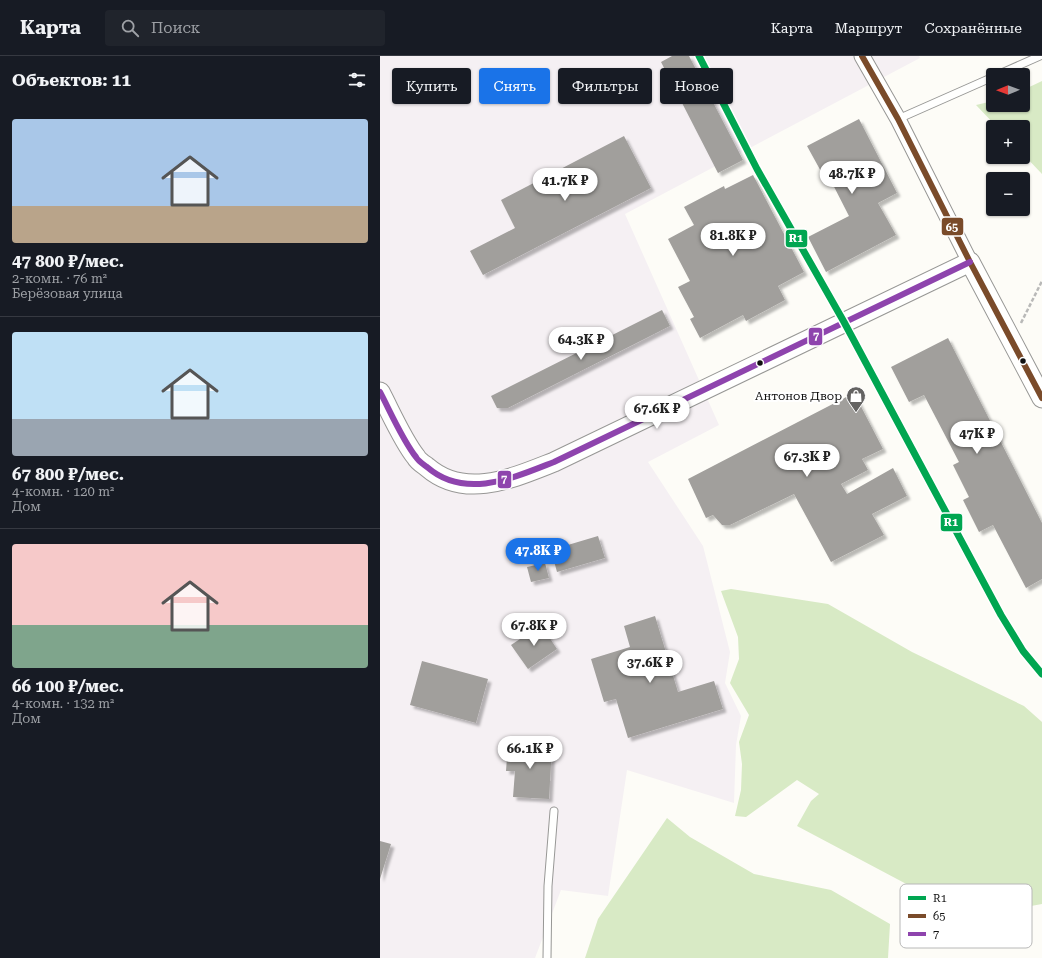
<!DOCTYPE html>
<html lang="ru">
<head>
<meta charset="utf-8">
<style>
  body { margin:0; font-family:"Roboto Serif",serif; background:#20242c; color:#f1f3f6; height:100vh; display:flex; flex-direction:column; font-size:15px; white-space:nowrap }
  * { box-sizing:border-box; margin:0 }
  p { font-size:13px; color:#9ea1a6 }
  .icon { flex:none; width:22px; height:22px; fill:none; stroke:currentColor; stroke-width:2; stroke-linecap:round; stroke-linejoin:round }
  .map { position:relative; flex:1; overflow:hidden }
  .sheet { display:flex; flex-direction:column; background:#171b24; width:380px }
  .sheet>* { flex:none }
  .top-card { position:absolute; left:12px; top:12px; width:380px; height:36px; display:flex; gap:8px }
  .needle { width:26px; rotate:269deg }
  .fabs { position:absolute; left:606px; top:12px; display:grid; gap:8px }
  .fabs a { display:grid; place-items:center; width:44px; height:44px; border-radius:4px; background:#171b24; box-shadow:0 1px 3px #0004; font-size:20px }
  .price { position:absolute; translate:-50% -34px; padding:0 9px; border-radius:14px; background:#fff; color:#222; font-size:13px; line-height:26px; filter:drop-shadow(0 1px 2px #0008) }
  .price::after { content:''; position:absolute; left:50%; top:24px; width:12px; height:9px; margin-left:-6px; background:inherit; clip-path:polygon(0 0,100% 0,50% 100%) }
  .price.on { background:#1a73e8; color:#fff }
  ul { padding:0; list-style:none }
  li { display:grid; align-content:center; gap:8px; height:212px; padding:0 12px }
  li+li { border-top:1px solid #363941 }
  li span { display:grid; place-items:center; height:124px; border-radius:4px; color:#555 }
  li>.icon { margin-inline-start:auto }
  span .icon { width:72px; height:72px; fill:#fffc; stroke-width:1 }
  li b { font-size:17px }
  h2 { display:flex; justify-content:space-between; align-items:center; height:48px; padding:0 12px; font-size:17px }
  .pill { padding:0 14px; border-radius:4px; background:#171b24; box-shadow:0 1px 3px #0004; font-size:14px; line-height:36px }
  .pill.on { background:#1a73e8; color:#fff }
  header { display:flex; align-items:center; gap:24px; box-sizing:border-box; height:56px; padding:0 20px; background:#171b24; border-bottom:1px solid #363941 }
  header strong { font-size:19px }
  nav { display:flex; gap:22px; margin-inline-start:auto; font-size:14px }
  .search { width:280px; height:36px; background:#20242c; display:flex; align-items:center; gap:10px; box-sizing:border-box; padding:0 14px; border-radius:4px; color:#9ea1a6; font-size:15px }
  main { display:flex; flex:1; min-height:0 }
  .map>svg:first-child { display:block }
</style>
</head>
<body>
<header>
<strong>Карта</strong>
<div class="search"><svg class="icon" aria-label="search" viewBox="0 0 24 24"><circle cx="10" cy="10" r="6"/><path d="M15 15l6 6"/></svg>Поиск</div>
<nav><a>Карта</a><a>Маршрут</a><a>Сохранённые</a></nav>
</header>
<main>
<section class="sheet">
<h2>Объектов: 11<svg class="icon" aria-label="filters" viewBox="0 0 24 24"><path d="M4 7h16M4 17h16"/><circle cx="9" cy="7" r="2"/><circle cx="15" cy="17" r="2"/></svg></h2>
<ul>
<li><span style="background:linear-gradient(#a9c7e8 70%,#b9a48a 0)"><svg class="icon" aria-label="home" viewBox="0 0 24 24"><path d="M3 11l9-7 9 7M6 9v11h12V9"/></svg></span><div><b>47 800 ₽/мес.</b><p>2-комн. · 76 m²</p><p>Берёзовая улица</p></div></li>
<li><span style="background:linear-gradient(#bfe0f5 70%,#9aa5b1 0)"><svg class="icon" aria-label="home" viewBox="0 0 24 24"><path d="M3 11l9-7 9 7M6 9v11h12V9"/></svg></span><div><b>67 800 ₽/мес.</b><p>4-комн. · 120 m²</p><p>Дом</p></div></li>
<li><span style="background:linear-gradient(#f6c9c9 65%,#7fa58c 0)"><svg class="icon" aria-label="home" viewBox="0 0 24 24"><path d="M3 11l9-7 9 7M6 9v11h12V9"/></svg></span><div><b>66 100 ₽/мес.</b><p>4-комн. · 132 m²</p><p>Дом</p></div></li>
</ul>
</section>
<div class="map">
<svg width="662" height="902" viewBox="0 0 662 902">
  <defs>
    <filter id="shadow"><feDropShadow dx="3.5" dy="3.5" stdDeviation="1" flood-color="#0004"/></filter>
  </defs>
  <rect width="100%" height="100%" fill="#fdfcf7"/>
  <path fill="#f5f0f3" d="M0 0H539L540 2 245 158 339 369 268 406 323 490 350 596 345 627 361 660 356 689 354 747 247 714 228 840 181 834 155 902H0Z"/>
  <path fill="#d8eac5" d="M662 25V118L643 98V71H617L596 49 613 45V49H643V34Z
    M351 533 448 548 532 596 644 650 662 666V848L651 850 566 849 417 770 431 745 439 738 417 724 366 761 355 760 361 734 362 708 359 686 369 659 350 627 359 603 358 581 341 535Z
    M287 762 310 781 374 818 451 834 510 868 508 902H205L218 863Z"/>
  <path fill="#a19f9c" filter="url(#shadow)" d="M292 0H309L363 104 338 117 281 6Z
    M479 63 517 137 498 147 516 179 446 216 428 181 469 160 447 117 443 119 427 90Z
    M244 80 271 132 103 219 90 195 135 172 121 144Z
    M373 119 424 216 398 230 405 244 366 265 363 259 320 282 310 263 314 261 298 231 310 225 288 183 314 169 304 151 344 130 345 133Z
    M282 254 290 270 128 352H117L111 340Z
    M568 282 662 467V523L646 532 613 469 599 476 583 444 589 441 573 409 579 406 544 339 529 346 511 311Z
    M474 337 503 393 482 403 488 414 461 428 467 438 513 412 527 440 492 458 504 479 451 506 414 438 350 469H342L333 459 326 462 308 423Z
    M218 480 225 502 177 516 171 494Z
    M165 507 169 522 151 526 147 511Z
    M275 560 298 636 334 625 343 653 248 682 236 643 224 646 211 603 250 591 244 570Z
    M161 569 177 593 148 613 131 589Z
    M42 605 108 623 96 667 30 649Z
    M128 688 172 691 169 743 133 741 135 715H126Z
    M0 785 11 788 0 823Z"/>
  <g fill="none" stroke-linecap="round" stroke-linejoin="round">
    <g stroke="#979795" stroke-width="9">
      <path id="service" d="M617 19 660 0
        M518 63 613 21
        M167 902 168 830 174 755"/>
    </g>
    <g stroke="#979795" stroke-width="17">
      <path id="minor" d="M482 0 518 63 590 206"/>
    </g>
    <g stroke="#979795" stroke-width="21">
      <path id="tertiary" d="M0 336C10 355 23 385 36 401 38 405 43 408 47 411 85 444 133 422 174 406L590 206 662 342"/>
    </g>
    <path stroke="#b9b9b8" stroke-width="2.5" stroke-dasharray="4 2" stroke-linecap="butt" d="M641 267 662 225"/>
    <use href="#service" stroke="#fffffe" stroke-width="7"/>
    <use href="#minor" stroke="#fffffe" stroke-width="15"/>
    <use href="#tertiary" stroke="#fffffe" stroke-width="19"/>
    <g stroke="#fff" stroke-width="9">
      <path id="bus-1" d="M482 0 518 63 590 206 662 342"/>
    </g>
    <g stroke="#fff" stroke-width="9">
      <path id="bus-2" d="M0 336C10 355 23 385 36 401 38 405 43 408 47 411 85 444 133 422 174 406L590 206"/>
    </g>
    <use href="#bus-1" stroke="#7a4b2a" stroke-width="6"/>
    <use href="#bus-2" stroke="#8e44ad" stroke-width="6"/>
    <g stroke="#fff" stroke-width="10">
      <path id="rail-1" d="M319 0 377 113 464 266 621 559 643 595 662 618"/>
    </g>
    <use href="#rail-1" stroke="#00a651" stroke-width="7"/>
  </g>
  <defs>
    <g id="shop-pin" transform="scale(1)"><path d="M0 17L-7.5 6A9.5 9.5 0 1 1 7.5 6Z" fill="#646362" stroke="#fff"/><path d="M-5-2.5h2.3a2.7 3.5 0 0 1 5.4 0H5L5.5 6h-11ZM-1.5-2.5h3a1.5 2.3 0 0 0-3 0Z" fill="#fff"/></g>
  </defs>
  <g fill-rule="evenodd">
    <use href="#shop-pin" x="476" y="340"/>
  </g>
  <g fill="#111" stroke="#fff" stroke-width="1.5">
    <circle cx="643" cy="305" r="3.5"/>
    <circle cx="380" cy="307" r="3.5"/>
  </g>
  <g text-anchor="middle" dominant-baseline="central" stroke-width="4" stroke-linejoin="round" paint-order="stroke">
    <g font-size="12" fill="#111" stroke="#fff" text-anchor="end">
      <text x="462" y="340">Антонов Двор</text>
    </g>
  </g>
  <rect x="520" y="828" width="132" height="64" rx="6" fill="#fff" stroke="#b8b8b8" stroke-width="1"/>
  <rect x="528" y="840" width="18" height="4" fill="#00a651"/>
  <rect x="528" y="858" width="18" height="4" fill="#7a4b2a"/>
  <rect x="528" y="876" width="18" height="4" fill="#8e44ad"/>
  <g font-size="11" fill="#111">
    <text x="553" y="846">R1</text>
    <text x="553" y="864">65</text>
    <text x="553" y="882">7</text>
  </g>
  <g stroke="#fff" stroke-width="1.5">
    <rect x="561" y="161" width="23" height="19" rx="4" fill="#7a4b2a"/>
    <rect x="405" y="173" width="23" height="19" rx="4" fill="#00a651"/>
    <rect x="428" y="271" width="15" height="19" rx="4" fill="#8e44ad"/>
    <rect x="117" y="414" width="15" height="19" rx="4" fill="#8e44ad"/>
    <rect x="560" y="457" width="23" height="19" rx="4" fill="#00a651"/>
  </g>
  <g font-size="11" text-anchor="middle" font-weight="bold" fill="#fff">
    <text x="572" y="175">65</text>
    <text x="416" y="186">R1</text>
    <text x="436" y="284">7</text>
    <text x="124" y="427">7</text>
    <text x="571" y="470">R1</text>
  </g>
</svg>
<div class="fabs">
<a><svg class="needle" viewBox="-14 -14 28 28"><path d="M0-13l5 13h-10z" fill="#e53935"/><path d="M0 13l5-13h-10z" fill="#9ea1a6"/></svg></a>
<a>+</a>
<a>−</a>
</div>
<b class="price" style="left:472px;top:139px">48.7K ₽</b>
<b class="price" style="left:185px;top:146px">41.7K ₽</b>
<b class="price" style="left:353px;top:201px">81.8K ₽</b>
<b class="price" style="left:201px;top:305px">64.3K ₽</b>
<b class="price" style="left:277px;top:374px">67.6K ₽</b>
<b class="price" style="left:597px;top:399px">47K ₽</b>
<b class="price" style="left:427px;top:422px">67.3K ₽</b>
<b class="price on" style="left:158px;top:516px">47.8K ₽</b>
<b class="price" style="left:154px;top:591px">67.8K ₽</b>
<b class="price" style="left:270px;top:628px">37.6K ₽</b>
<b class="price" style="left:150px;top:714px">66.1K ₽</b>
<div class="top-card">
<a class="pill">Купить</a>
<a class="pill on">Снять</a>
<a class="pill">Фильтры</a>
<a class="pill">Новое</a>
</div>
</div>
</main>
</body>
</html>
